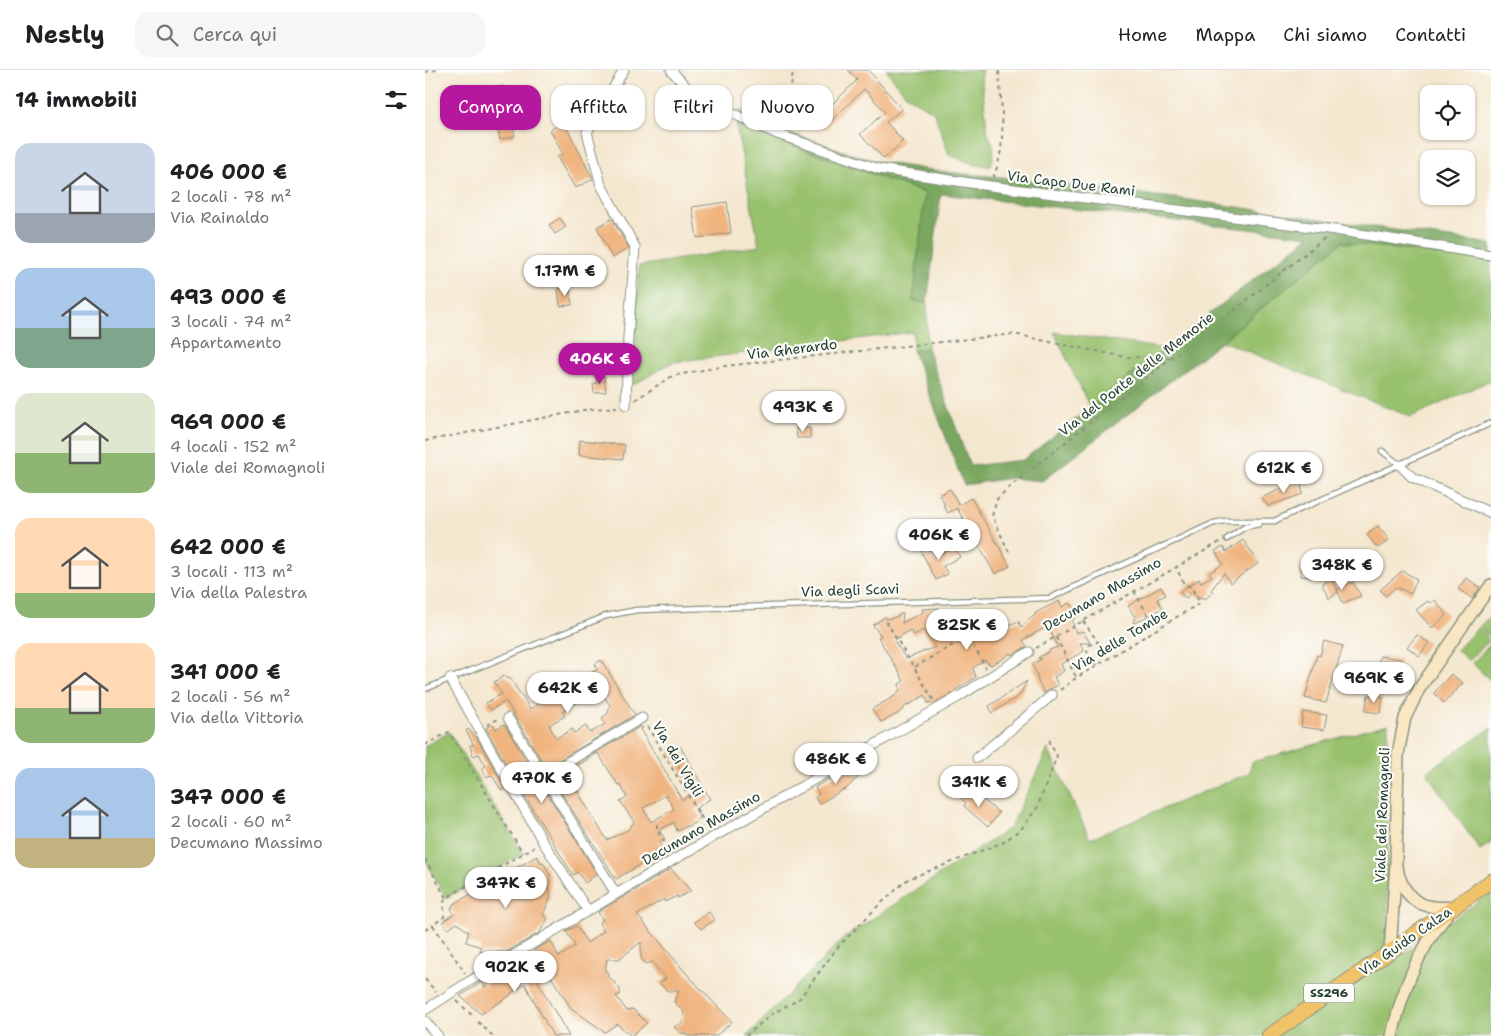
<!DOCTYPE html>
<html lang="it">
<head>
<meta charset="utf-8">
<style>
  body { margin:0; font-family:"Shantell Sans",sans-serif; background:#f6f6f6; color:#202124; height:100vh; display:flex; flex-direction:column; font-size:19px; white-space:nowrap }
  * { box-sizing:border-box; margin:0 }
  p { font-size:16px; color:#757577 }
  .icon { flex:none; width:28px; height:28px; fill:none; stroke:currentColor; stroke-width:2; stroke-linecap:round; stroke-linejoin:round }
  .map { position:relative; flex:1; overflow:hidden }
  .panel { display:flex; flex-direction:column; background:#fff; width:425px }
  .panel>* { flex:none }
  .banner { position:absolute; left:15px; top:15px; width:475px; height:45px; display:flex; gap:10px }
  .fabs { position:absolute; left:995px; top:15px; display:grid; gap:10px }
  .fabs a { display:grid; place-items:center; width:55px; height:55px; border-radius:10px; background:#fff; box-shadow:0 1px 4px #0004; font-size:25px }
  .price { position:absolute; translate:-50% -42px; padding:0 11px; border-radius:18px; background:#fff; color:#222; font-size:16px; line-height:32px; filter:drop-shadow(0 1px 2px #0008) }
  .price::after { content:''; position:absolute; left:50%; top:30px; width:15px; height:11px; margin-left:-8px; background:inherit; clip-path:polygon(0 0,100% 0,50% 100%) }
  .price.on { background:#b5179e; color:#fff }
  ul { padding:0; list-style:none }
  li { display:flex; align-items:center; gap:15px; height:125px; padding:0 15px }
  li span { display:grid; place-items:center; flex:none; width:140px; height:100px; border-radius:15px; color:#555 }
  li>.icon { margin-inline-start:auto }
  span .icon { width:60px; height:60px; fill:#fffc; stroke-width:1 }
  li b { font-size:21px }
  h2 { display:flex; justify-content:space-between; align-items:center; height:60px; padding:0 15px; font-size:21px }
  .pill { padding:0 18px; border-radius:15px; background:#fff; box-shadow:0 1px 4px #0004; font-size:18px; line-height:45px }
  .pill.on { background:#b5179e; color:#fff }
  header { display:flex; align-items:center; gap:30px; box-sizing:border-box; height:70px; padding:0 25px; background:#fff; border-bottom:1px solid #e0e0e0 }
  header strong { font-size:24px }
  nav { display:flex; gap:28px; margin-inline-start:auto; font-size:18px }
  .search { width:350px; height:45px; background:#f6f6f6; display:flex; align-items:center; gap:12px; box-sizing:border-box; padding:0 18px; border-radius:15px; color:#757577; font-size:19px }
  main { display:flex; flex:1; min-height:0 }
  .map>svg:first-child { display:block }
</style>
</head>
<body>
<header>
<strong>Nestly</strong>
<div class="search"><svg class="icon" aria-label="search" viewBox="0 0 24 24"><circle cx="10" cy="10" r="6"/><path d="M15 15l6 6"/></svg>Cerca qui</div>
<nav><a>Home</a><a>Mappa</a><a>Chi siamo</a><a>Contatti</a></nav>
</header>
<main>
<section class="panel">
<h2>14 immobili<svg class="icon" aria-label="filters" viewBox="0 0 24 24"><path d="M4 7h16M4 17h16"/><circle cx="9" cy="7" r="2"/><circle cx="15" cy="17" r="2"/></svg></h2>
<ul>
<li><span style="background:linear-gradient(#c9d6e8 70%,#9aa5b1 0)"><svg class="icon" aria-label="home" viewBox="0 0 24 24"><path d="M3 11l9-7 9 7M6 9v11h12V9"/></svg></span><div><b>406 000 €</b><p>2 locali · 78 m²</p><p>Via Rainaldo</p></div></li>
<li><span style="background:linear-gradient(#a9c7e8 60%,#7fa58c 0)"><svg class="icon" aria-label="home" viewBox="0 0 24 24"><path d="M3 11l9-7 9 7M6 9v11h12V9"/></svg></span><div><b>493 000 €</b><p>3 locali · 74 m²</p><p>Appartamento</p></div></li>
<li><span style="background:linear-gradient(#dfe7d0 60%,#8fb573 0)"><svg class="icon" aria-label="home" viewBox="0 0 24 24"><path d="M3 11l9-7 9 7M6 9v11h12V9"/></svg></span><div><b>969 000 €</b><p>4 locali · 152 m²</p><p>Viale dei Romagnoli</p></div></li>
<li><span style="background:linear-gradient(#ffd9b3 75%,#8fb573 0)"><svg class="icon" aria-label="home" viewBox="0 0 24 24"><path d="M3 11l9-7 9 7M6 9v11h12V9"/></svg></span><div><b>642 000 €</b><p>3 locali · 113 m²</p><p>Via della Palestra</p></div></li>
<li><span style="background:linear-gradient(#ffd9b3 65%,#8fb573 0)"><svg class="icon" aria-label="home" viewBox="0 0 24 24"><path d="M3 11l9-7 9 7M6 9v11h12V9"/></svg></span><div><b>341 000 €</b><p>2 locali · 56 m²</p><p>Via della Vittoria</p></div></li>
<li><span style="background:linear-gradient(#a9c7e8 70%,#c2b280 0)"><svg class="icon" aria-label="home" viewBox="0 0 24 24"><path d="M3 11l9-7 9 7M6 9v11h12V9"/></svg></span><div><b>347 000 €</b><p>2 locali · 60 m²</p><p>Decumano Massimo</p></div></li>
</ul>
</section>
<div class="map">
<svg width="1066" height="966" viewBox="0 0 1066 966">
  <rect width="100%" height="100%" fill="#fdfcf7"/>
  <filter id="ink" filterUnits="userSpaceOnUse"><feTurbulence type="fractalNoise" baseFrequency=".02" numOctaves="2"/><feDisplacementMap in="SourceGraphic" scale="10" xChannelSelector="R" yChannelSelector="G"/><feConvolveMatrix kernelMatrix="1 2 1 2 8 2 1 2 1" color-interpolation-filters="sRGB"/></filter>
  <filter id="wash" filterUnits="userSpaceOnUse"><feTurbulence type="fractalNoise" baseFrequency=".0096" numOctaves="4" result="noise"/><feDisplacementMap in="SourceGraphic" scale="20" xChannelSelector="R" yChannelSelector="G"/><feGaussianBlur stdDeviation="1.12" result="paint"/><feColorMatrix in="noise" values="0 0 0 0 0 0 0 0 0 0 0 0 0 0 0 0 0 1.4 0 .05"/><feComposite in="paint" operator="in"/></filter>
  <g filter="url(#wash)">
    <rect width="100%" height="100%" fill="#f4e7cf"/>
    <path fill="#98c16d" stroke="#5c7f50" d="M461 0H557L556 5 563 65C571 75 569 84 566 96L551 95 524 85 509 42 482 26Z
      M311 55 500 123 488 231 502 233V278L488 281V262L248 292 208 315 214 196 334 176Z
      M917 172 1066 191V310L986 347 797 271Z
      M629 262 740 279 665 338Z
      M1066 545V568L1054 557Z
      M1053 558 1065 570 1044 591 1032 580Z
      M1066 574V611L1047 593Z
      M963 654 962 896 1066 822V966H322L420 867 585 758 623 679 665 769 824 703 827 692Z
      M1066 658V773L1055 780 1001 702Z
      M24 662 98 783 21 828 0 789V676Z"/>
    <path fill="#7aa760" stroke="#4c724a" d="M314 39 371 65 448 91 519 102 586 108 757 129 1066 174V191L917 172 797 271 617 411 586 408 539 415 488 281 502 278 545 396 598 390 884 166 516 124 502 233 488 231 500 123 311 55Z"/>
    <g id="blocks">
      <path fill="#f0b47f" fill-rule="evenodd" d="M423 0H443L477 39 461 52 478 71 459 89 435 64 460 42 439 19 398 59 390 51 432 10Z
        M79 16 90 66 75 70 64 19Z
        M139 52 168 109 150 118 132 87 138 84 125 60Z
        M302 132 306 163 272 168 267 137Z
        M135 148 141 157 130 164 124 155Z
        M187 149 204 178 187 188 172 157Z
        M145 217 147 235 135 236 133 219Z
        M179 306 181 322 169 323 168 314 172 313 171 307Z
        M371 358H385V368H372Z
        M155 370 200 375 198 389 154 385Z
        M875 410 878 424 843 436 836 428Z
        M525 419 534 435 546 428 585 496 570 504 532 438 523 443 518 435 520 434 514 425Z
        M953 456 964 470 953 478 942 465Z
        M818 470 834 493 805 513 799 503 786 520 788 522 780 529 765 523 761 528 754 522 774 509 776 512 775 513 787 506 784 503 798 494 790 481 798 477 801 482Z
        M503 477 504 480 509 478 513 485 530 478 535 487 518 496 523 504 511 510 496 481Z
        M881 491 897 493 895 508 875 506 876 495 881 496Z
        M977 501 992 509 986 524 971 517 961 526 955 520Z
        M906 508 913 522 912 519 928 512 936 526 918 533 913 522 904 528 897 514Z
        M1041 508 1055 517 1048 529 1033 519Z
        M736 517 741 525 732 529 738 538 708 554 710 547 703 536Z
        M1010 530 1022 545 1007 558 991 540 1003 531 1005 533Z
        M634 531 637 537 644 533 655 545 647 550 651 563 658 561 665 573H655L659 581 636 594 639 601 629 607 633 615 619 623 611 607H613L607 594 617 589 613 588 625 581 624 580 633 577 623 556 598 570 602 576 591 583 586 585 585 583 579 588 566 595 564 594 560 590 548 598 551 607 518 628 507 634 506 632 503 633 500 625 484 635 483 634 474 643 456 652 447 639 470 626 469 625 475 620 474 614 479 611 453 567 456 566 448 555 460 547 462 549 471 547 478 543 477 553 498 542 497 539 514 538 533 567 537 550 552 542 554 544 572 543 557 551 570 561 591 552H594L596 557 611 544 610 543ZM485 560 489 565 498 560 510 577 481 589 469 570Z
        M992 565 1004 573 994 586 982 577Z
        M899 571 918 576 901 633 880 628 892 585 895 586Z
        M955 586 976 589 973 604 952 599Z
        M176 590 210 645 121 698 81 631 66 640 61 633 77 624 69 612 80 605 83 609 85 608 105 639 173 599 170 594ZM169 623 178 625 185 635 183 643 177 648 180 654 165 663 161 656 149 663 148 659 131 668 124 655 140 646 137 641Z
        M1026 604 1038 613 1019 633 1009 623Z
        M602 611 595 625 567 643 564 636Z
        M943 625 958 627 955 643 940 641Z
        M878 642 902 645 899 660 876 657Z
        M68 654 71 659 79 654 172 804 160 813 153 802 148 805 91 712 61 658Z
        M216 656 218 658 215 659 257 730 269 723 245 681 255 676 285 729 270 739 275 748 269 753 252 761 249 752 234 760 240 769 234 772 238 781 191 809 127 708ZM173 683 193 715 195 714 202 727 195 731 209 752 203 760 182 770 146 711 156 702 152 696ZM241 725 249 739 226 752 218 738Z
        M43 659 52 668 80 718 76 720 67 705 61 707 57 698 61 696 54 684 48 686 45 675H49L41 661Z
        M426 697 435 705 420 720 419 719 394 734 390 727 394 724 390 717Z
        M544 718 574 743 563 757 539 736 541 733 535 728Z
        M112 786 116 793 118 792 125 805V828L118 845 123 849 114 863 81 882H55L56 877 41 872 44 862 32 853 24 859 17 852 29 844 26 838 28 837 27 835Z
        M246 799 266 821 253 828 252 826 240 832 239 829 212 845 260 902 307 952 291 966H262L259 962 257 964 249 957 258 953 259 942 249 932 254 921H243L234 913 241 909 227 892 221 894 216 889V872L194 889H182L180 901 183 903 182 906 189 911V913L195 919V925L191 926 202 941 208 939 222 953 206 966 192 954 180 962 146 938 109 880 126 871 134 887 150 876 141 861 152 856 162 873 179 861 174 853 178 850 173 842Z
        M284 842 290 850 276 859 269 852Z
        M99 886 126 935 144 966H128L100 914 85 924 86 925 56 944 35 926 57 912 60 917 63 912 75 904 74 902 80 897Z"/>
    </g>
  </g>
  <g filter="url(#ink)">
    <use href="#blocks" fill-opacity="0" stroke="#8a9282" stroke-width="1"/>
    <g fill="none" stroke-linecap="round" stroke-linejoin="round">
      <g stroke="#8a9282" stroke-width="7">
        <path id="lane" d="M957 381 975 395
          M849 451 1066 353
          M802 469 820 457 834 454
          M0 619 181 546 212 540 625 528 789 453 799 451H850"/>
      </g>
      <g stroke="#8a9282" stroke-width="11">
        <path id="street" d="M199 0 162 62 176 115 210 177 203 267 201 335
          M246 0 263 19 287 34 352 64 454 99 565 116 910 160 1066 185
          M975 395 987 407 1066 443
          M25 608 118 772 163 841
          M83 648 191 824
          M552 688 627 625
          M119 706 217 648
          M0 940 45 911 250 789 535 626 604 582
          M0 951 13 966"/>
      </g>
      <g stroke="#8a9282" stroke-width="14">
        <path id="secondary" d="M972 800C981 831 996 840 1028 837
          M965 882 971 793 973 684 980 648 994 619 1066 515
          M967 966C977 921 992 882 1021 846"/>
      </g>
      <g stroke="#8a9282" stroke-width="16">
        <path id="primary" d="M844 966 1066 811"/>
      </g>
      <path stroke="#8a9282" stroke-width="2" stroke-dasharray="4 4" stroke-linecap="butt" d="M0 2 11 0
        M355 54 365 26 368 0
        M568 108C583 73 576 37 574 0
        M210 330 247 306 300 296 589 264 634 274 701 287 746 288
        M0 371 159 340 192 337
        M584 482 567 446 572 429 588 414 746 288 772 270 901 167
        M709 521 723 545
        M461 551 509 631
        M658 551 673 572 664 575 662 581 665 588 672 595
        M631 567 651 607
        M611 578 795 472
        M490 597 543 566 561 598
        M635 620 651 608 775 533 766 517 759 514 751 497
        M62 655 73 649
        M222 656 284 760
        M0 675 24 662 98 783
        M232 754V760L245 781
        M0 789 21 828 109 777
        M20 829 19 832V847L8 855 40 903
        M0 860 8 855
        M0 909 11 922
        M32 931 49 947
        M53 952 68 966
        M321 966 347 944 374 929 413 877 452 837 483 809 579 772 597 758 612 738 632 686 625 673 624 665"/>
      <use href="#lane" stroke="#fff" stroke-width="4.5"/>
      <use href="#street" stroke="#fff" stroke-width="9"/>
      <use href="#secondary" stroke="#f9e7c3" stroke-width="11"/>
      <use href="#primary" stroke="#f1c369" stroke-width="14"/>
    </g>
  </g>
  <g text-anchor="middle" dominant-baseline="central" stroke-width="4.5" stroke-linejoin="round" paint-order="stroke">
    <rect fill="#fdfcf7" stroke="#62766e" stroke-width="1" x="879" y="913.5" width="50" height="19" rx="4"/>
    <g font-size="12" font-weight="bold" fill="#1f3d34">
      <text x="904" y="923">SS296</text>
    </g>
    <g font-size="14" fill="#1f3d34" stroke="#fdfcf7">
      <text transform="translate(646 113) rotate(7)">Via Capo Due Rami</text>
      <text transform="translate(367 279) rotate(-7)">Via Gherardo</text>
      <text transform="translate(711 304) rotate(-38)">Via del Ponte delle Memorie</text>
      <text transform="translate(425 520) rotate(-2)">Via degli Scavi</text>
      <text transform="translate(677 524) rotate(-30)">Decumano Massimo</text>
      <text transform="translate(695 570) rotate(-31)">Via delle Tombe</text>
      <text transform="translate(253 689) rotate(59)">Via dei Vigili</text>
      <text transform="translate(957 745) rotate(-88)">Viale dei Romagnoli</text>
      <text transform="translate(276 758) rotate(-30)">Decumano Massimo</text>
      <text transform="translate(980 871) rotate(-35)">Via Guido Calza</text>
    </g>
  </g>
</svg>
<div class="fabs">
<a><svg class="icon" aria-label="locate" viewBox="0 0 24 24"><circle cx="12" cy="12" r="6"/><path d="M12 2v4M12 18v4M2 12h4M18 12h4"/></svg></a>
<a><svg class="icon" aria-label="layers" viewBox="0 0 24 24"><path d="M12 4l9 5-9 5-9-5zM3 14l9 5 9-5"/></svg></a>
</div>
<b class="price" style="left:140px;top:227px">1.17M €</b>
<b class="price on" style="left:175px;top:315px">406K €</b>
<b class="price" style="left:378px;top:363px">493K €</b>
<b class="price" style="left:859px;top:424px">612K €</b>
<b class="price" style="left:514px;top:491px">406K €</b>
<b class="price" style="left:917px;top:521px">348K €</b>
<b class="price" style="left:542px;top:581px">825K €</b>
<b class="price" style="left:949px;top:634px">969K €</b>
<b class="price" style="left:143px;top:644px">642K €</b>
<b class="price" style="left:411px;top:715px">486K €</b>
<b class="price" style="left:117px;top:734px">470K €</b>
<b class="price" style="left:554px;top:738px">341K €</b>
<b class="price" style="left:81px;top:839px">347K €</b>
<b class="price" style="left:90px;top:923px">902K €</b>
<div class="banner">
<a class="pill on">Compra</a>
<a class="pill">Affitta</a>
<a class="pill">Filtri</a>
<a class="pill">Nuovo</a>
</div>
</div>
</main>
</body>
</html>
